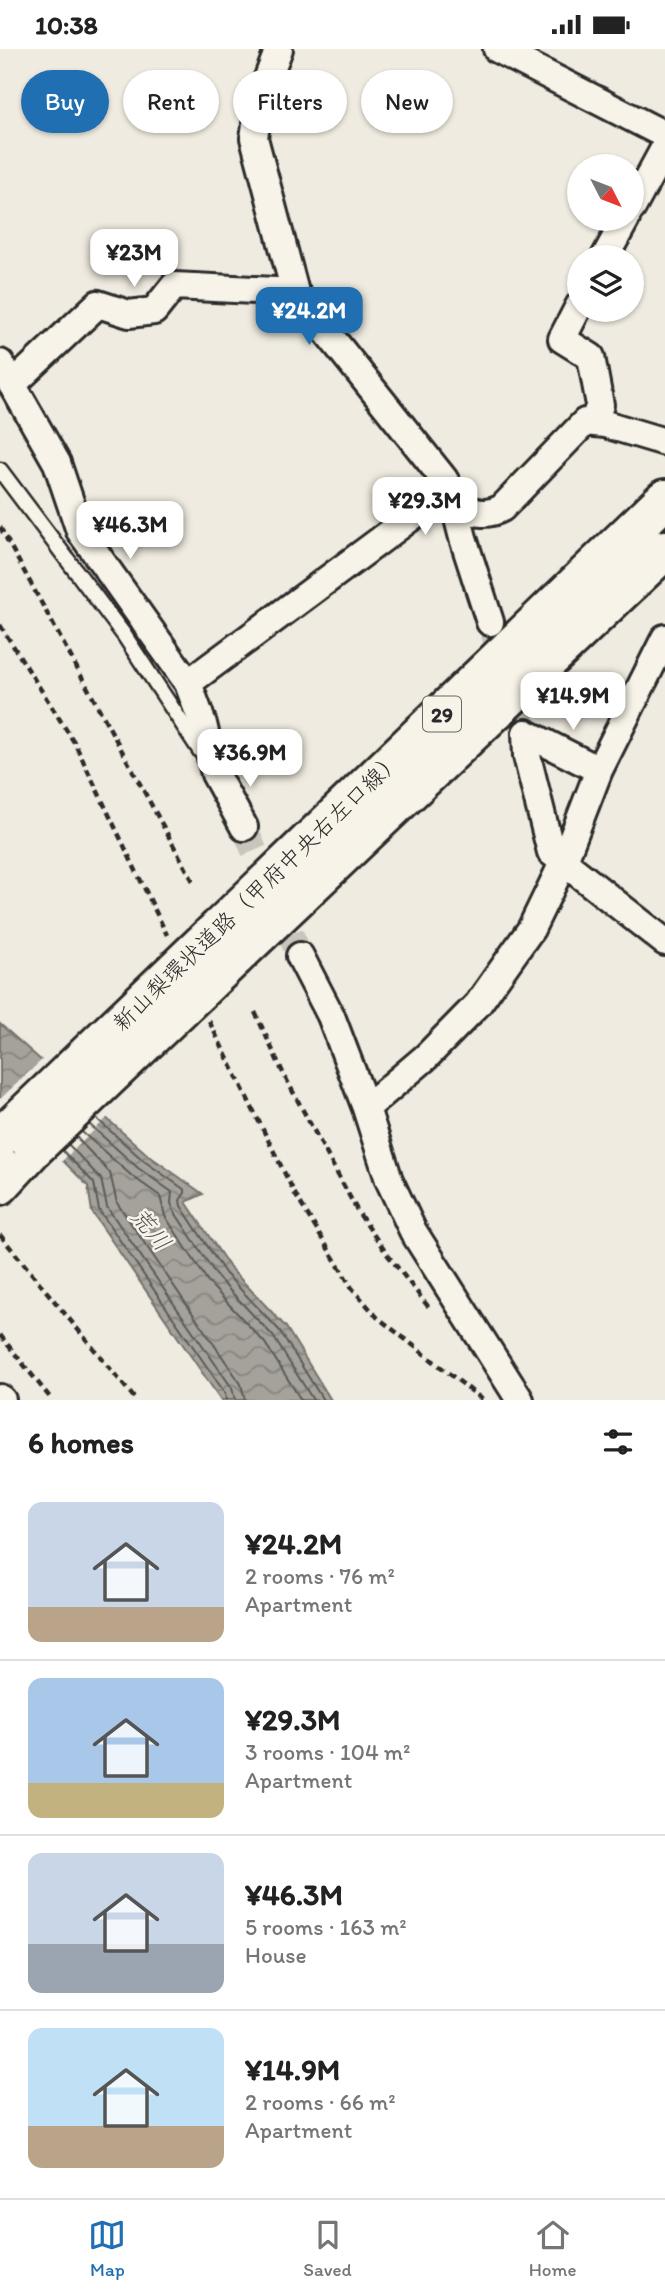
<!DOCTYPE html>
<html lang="en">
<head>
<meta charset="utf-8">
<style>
  body { margin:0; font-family:Itim,"Klee One",sans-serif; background:#f2f2f2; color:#222; height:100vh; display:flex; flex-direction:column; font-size:26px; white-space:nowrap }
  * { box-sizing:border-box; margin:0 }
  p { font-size:23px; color:#767676 }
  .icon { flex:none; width:38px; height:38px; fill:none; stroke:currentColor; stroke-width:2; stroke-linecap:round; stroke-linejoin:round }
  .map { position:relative; height:1351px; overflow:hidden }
  .panel { display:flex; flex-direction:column; background:#fff; flex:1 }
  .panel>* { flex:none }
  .banner { position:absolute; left:21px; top:21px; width:623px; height:63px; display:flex; gap:14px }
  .needle { width:46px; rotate:132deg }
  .controls { position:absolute; left:567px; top:105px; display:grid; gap:14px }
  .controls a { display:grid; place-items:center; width:77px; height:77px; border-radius:50%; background:#fff; box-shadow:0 2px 5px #0004; font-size:35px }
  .price { position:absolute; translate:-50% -60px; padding:0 16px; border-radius:14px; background:#fff; color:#222; font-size:23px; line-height:46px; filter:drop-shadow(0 2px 4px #0008) }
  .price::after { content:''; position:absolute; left:50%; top:42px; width:21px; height:16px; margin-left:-10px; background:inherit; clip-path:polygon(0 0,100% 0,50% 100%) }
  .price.current { background:#1f6fb2; color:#fff }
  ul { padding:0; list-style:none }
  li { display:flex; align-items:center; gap:21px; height:175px; padding:0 28px }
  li+li { border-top:2px solid #e0e0e0 }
  li span { display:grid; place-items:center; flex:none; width:196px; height:140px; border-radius:14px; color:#555 }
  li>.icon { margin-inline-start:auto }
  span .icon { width:84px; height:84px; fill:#fffc; stroke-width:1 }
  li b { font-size:30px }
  h2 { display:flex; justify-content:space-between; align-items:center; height:84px; padding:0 28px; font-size:30px }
  .pill { padding:0 24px; border-radius:32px; background:#fff; box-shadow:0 2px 5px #0004; font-size:24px; line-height:63px }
  .pill.current { background:#1f6fb2; color:#fff }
  .status { display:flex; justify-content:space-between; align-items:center; height:49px; padding:0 35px; background:#fff; direction:ltr }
  .status svg { height:19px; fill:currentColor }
  .menu { display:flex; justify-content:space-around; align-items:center; height:98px; border-top:2px solid #e0e0e0; background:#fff; font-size:19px; color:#767676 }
  .menu a { display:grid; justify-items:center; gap:4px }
  .menu .current { color:#1f6fb2 }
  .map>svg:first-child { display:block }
</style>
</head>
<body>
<div class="status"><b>10:38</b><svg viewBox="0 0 49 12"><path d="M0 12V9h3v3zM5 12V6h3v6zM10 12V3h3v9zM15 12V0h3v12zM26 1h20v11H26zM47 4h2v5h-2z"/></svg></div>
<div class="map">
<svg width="665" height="1351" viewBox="0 0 665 1351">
  <defs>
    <pattern id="water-waves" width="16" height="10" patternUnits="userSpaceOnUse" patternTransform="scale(1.75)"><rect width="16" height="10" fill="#a4a29a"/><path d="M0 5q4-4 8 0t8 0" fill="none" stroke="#86847e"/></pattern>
  </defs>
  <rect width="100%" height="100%" fill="#efebe0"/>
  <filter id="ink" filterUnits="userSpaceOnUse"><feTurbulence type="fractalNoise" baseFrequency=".0143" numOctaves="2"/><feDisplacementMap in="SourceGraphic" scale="14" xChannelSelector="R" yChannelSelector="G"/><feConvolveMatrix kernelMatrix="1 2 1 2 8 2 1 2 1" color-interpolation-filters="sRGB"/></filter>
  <g filter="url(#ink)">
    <path fill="url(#water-waves)" stroke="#74726e" stroke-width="2" d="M0 975 148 1106 203 1145 186 1153 231 1220 286 1278 331 1351H221L92 1163 88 1137 0 1048Z"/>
    <path fill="#efebe0" d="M44 1009 109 1067 60 1114 0 1053V1050Z"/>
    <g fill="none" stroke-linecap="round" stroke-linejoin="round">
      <path stroke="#5b5b57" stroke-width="2" d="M96 1069 144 1112 185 1141V1144L180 1151 181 1157 225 1224 280 1282 323 1351
        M89 1075 138 1119 172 1143 171 1154 174 1162 218 1229 273 1287 313 1351
        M82 1083 132 1127 160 1147 165 1167 209 1234 265 1294 301 1351
        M76 1088 110 1124 117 1154 241 1335 245 1351
        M68 1095 101 1130 107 1158 232 1339 235 1351
        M62 1101 94 1134 99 1161 225 1344 226 1351"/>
      <path stroke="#c8c5bc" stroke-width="26" stroke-dasharray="26 13" stroke-linecap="butt" d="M490 573 526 684
        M244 778 300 907"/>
      <g stroke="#2b2b2b" stroke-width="19">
        <path id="lane" d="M0 421 124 586 201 703"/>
      </g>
      <g stroke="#2b2b2b" stroke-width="32">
        <path id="street" d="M279 0 260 49 254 89 295 243 444 430 451 442 463 489 490 573
          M497 0 665 86
          M632 159 665 98
          M605 208 626 170
          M579 257 562 290 591 308 600 356 593 373
          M0 314 57 414 80 482 188 634 203 675 215 725 244 778
          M12 336 98 255 129 265 154 262 174 237 295 243
          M188 634 413 467C422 462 430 456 440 455 464 453 477 473 502 459L585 373 605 375 665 393
          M526 684 527 707 551 803 665 893
          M526 684 599 721
          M300 907 331 967 366 1059 389 1131 413 1182 520 1351
          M366 1059 426 1008 478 955 531 880 563 814 599 721 665 589
          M0 1349 2 1351"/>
      </g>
      <g stroke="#2b2b2b" stroke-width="44">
        <path id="primary" d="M219 879 665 450
          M235 908 665 501
          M0 1136 33 1100"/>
      </g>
      <path stroke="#2b2b2b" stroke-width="4.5" stroke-dasharray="7 5" stroke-linecap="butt" d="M0 478 194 834
        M0 576 74 693 167 886
        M255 963 285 1028 358 1163 387 1205 430 1260
        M209 972 295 1145 352 1239 377 1268 483 1351
        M0 1186 136 1351
        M0 1286 52 1351"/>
      <use href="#lane" stroke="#f7f3e8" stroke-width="14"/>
      <use href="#street" stroke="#f7f3e8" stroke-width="26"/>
      <use href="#primary" stroke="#f7f3e8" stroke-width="38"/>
      <g stroke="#2b2b2b" stroke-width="44" stroke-linecap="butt">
        <path id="primary-bridge" d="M0 1089 219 879
          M33 1100 235 908"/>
      </g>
      <use href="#primary-bridge" stroke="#f7f3e8" stroke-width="38"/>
    </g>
  </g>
  <g text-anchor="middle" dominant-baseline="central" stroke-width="5" stroke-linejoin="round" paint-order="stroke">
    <rect fill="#f7f3e8" stroke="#686764" stroke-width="2" x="423" y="647.5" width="38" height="35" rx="5"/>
    <g font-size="21" font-weight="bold" fill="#2b2b2b">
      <text x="442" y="665">29</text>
    </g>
    <g font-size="23" fill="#2b2b2b" stroke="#f7f3e8">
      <text transform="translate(257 842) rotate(-44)">新山梨環状道路（甲府中央右左口線）</text>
    </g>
    <g font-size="24" font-style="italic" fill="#555552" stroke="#f7f3e8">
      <text transform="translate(151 1180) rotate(50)">荒川</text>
    </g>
  </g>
</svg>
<div class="controls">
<a><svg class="needle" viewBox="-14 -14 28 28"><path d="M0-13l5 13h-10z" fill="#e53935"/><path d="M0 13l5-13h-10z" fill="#767676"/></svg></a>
<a><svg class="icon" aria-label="layers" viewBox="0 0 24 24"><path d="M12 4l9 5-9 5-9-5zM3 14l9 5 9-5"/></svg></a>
</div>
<b class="price" style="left:134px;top:240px">¥23M</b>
<b class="price current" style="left:309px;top:298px">¥24.2M</b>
<b class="price" style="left:425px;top:488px">¥29.3M</b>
<b class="price" style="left:130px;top:512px">¥46.3M</b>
<b class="price" style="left:573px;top:683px">¥14.9M</b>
<b class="price" style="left:250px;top:740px">¥36.9M</b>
<div class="banner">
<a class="pill current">Buy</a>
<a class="pill">Rent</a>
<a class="pill">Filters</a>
<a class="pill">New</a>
</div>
</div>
<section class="panel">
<h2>6 homes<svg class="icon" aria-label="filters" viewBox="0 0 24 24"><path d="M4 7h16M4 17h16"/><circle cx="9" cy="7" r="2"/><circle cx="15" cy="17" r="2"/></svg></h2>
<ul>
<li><span style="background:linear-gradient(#c9d6e8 75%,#b9a48a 0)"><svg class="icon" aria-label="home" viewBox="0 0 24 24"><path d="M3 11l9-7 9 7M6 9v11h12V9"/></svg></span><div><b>¥24.2M</b><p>2 rooms · 76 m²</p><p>Apartment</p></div></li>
<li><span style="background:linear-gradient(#a9c7e8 75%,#c2b280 0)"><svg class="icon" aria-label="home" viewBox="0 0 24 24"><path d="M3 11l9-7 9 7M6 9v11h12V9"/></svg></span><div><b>¥29.3M</b><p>3 rooms · 104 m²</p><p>Apartment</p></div></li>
<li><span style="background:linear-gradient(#c9d6e8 65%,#9aa5b1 0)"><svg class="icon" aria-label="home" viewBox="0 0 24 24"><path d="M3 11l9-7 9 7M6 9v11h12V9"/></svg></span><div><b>¥46.3M</b><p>5 rooms · 163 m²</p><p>House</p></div></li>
<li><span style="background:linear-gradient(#bfe0f5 70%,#b9a48a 0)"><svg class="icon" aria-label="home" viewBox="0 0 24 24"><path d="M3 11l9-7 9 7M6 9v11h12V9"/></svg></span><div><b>¥14.9M</b><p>2 rooms · 66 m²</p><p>Apartment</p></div></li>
</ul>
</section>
<nav class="menu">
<a class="current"><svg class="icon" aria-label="map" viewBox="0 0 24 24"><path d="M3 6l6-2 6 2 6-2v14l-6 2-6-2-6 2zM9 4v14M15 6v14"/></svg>Map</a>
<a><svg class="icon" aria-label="saved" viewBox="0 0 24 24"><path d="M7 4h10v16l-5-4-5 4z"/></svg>Saved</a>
<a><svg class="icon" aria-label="home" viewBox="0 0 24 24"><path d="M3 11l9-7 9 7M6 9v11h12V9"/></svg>Home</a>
</nav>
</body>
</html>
